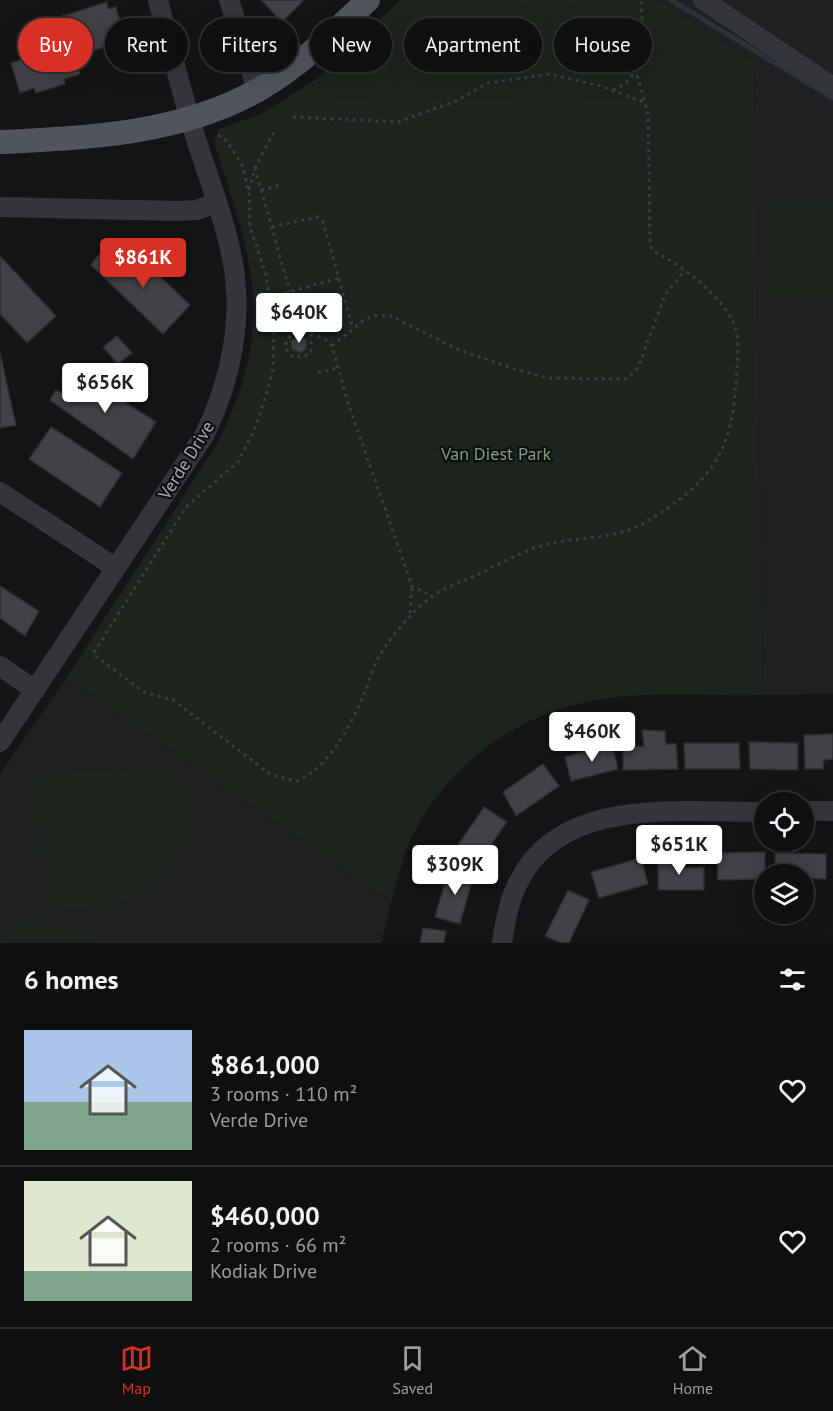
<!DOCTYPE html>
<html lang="en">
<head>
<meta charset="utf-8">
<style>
  body { margin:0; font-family:"PT Sans",sans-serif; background:#181819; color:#f1f3f6; height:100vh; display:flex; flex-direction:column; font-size:22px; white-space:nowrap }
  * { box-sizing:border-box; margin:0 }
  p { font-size:20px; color:#9b9c9f }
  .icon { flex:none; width:33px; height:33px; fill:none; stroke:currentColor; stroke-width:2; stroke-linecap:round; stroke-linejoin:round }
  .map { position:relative; height:943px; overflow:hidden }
  .sheet { display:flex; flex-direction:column; background:#0f0f10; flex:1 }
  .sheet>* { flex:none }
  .guide { position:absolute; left:18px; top:18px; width:798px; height:54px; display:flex; gap:12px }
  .tools { position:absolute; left:754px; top:792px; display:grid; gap:12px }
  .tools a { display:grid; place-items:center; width:60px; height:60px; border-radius:50%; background:#0f0f10; box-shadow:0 6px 24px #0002,0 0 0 2px #2f2f30; font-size:30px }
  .price { position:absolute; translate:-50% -51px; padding:0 14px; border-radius:6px; background:#fff; color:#222; font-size:20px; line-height:39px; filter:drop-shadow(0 2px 3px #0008) }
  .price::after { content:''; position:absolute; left:50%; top:36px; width:18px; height:14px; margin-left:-9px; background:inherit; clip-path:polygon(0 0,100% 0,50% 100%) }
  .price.active { background:#d93025; color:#fff }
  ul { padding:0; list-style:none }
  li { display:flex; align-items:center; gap:18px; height:150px; padding:0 24px }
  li+li { border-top:2px solid #2f2f30 }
  li span { display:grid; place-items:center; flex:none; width:168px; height:120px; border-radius:0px; color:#555 }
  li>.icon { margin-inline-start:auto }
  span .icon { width:72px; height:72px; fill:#fffc; stroke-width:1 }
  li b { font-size:26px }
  h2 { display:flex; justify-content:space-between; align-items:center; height:72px; padding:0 24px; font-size:26px }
  .chip { padding:0 21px; border-radius:27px; background:#0f0f10; box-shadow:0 6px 24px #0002,0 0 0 2px #2f2f30; font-size:21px; line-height:54px }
  .chip.active { background:#d93025; color:#fff }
  .menu { display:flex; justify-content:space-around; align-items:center; height:84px; border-top:2px solid #2f2f30; background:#0f0f10; font-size:16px; color:#9b9c9f }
  .menu a { display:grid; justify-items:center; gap:3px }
  .menu .active { color:#d93025 }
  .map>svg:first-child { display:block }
</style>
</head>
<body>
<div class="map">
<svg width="833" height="943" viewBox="0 0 833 943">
  <rect width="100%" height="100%" fill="#141416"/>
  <path fill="#202023" d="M658 0H833V694L763 695 754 60Z
    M66 678 391 902 381 943H0V774Z"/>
  <path fill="#1c241d" d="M400 0H658L754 60 763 695C715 696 665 692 617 697 527 706 449 759 410 841 402 860 397 882 391 902L66 678 216 446C242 398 259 339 252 283 246 235 228 187 214 141L219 129 259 115 317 79Z
    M770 204 833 205V298L769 297Z
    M181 768C186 788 195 812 191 832 189 843 183 852 177 861 146 905 94 914 44 905L32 791 42 773Z
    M5 924 99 930 98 943H4Z"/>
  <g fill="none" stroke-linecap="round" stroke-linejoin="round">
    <path stroke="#2a343a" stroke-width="5" d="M671 0 833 98"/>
  </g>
  <path fill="#404246" stroke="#2e2e32" stroke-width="1.5" d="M261 0H304L282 22Z
    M107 2 108 9 116 7 123 33 116 35 118 43 74 56 80 74 64 79 65 84 36 93 34 88 20 93 11 63 26 58 25 52 58 42 53 26 60 23 59 17Z
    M128 246 190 305 163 334 91 265 99 254 110 265Z
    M0 256 56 316 27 343 0 314Z
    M117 336 132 353 118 364 103 347Z
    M298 336 307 340 306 349 300 353 292 349 291 341Z
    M0 353 16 425 0 428Z
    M71 367 156 422 133 459 50 400 56 390 69 396 75 387 64 380Z
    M51 427 122 473 100 507 29 459Z
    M0 586 39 611 25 636 0 618Z
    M642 730 665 731 666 744H676L678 769 623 770V745L644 747Z
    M833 734V759L824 760 823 769H805L804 735Z
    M749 742 798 743V770L750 769Z
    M684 743H739L740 769H685Z
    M612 744 618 769 571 781 565 757Z
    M543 764 559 786 516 816 503 792Z
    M484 807 507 822 478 863 456 848Z
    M765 852V879L718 880 717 853Z
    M775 853 826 854V879L804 878V874H775Z
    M677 857V865L683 864V868L704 867V890H658V858Z
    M641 858 648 884 599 898 591 872Z
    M449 868 474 874 460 924 435 917Z
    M568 890 589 900 569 943H561L545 936Z
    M423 928 446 931 444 943H420Z"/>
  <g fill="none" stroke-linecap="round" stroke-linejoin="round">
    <path stroke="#3b3d42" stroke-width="3" stroke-dasharray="3 4.5" stroke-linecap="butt" d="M613 90 626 83 636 71
      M293 117 398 122 456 101 488 83 550 74 600 86 644 102
      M218 135 227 141 242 165 249 192 250 227 266 275 274 327 273 367 268 389 255 428 238 462 186 507 93 654 144 692 173 700 271 775 297 781C329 767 349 728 363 697 369 684 372 668 380 655 391 636 413 611 430 598 442 588 460 582 475 576 496 566 518 553 541 546 569 538 600 539 626 531 641 526 656 516 669 507 725 469 734 431 737 367 737 354 740 339 735 327 724 296 681 265 653 251L650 244 648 114 636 71 643 38 641 0
      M255 168 290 292
      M249 190 255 168 275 130
      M261 190 279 185
      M272 227 317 217 323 222 353 329
      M270 297 339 278
      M274 327 295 329 324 338 332 346 347 400 412 586 432 596
      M294 329 285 345 288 353 293 357 305 356 311 351V335
      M332 346 364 320 372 316 389 315 459 350 515 369 548 378 626 379 638 368 665 295 685 270
      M318 373 337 368
      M410 613 412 587"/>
    <path stroke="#35363b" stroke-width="20" d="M229 0 257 90
      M703 0 833 87
      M0 207 179 211 197 210 216 203
      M0 492 116 568
      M0 666 35 690
      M0 742 205 434C231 380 244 318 232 258 223 211 203 165 190 119 178 79 168 39 158 0
      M804 811H833
      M502 943C505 923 508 904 517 885 559 794 682 813 765 812"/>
    <path stroke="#51545a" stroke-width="24" d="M0 142C87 138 181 134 258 90 300 66 333 33 368 0"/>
  </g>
  <g text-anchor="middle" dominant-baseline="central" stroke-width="4.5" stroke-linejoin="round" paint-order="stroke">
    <g font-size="18" fill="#7ca27d" stroke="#0f0f11">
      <text x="496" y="453">Van Diest Park</text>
    </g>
    <g font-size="18" fill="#a6acb7" stroke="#0f0f11">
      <text transform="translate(186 460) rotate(-58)">Verde Drive</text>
    </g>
  </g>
</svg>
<div class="tools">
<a><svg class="icon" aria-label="locate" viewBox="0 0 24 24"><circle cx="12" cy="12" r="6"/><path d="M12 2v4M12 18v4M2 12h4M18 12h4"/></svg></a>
<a><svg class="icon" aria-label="layers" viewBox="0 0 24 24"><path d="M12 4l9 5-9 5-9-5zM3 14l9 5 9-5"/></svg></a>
</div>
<b class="price active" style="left:143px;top:289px">$861K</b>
<b class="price" style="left:299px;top:344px">$640K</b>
<b class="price" style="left:105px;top:414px">$656K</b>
<b class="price" style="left:592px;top:763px">$460K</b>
<b class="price" style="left:679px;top:876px">$651K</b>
<b class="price" style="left:455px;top:896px">$309K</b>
<div class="guide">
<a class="chip active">Buy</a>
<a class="chip">Rent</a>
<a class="chip">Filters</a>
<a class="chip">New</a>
<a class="chip">Apartment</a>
<a class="chip">House</a>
</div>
</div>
<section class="sheet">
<h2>6 homes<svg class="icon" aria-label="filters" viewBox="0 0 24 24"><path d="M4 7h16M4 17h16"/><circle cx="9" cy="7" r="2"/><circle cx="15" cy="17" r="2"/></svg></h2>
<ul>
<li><span style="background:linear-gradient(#a9c7e8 60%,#7fa58c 0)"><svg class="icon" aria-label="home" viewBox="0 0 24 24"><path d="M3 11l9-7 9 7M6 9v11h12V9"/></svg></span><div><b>$861,000</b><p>3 rooms · 110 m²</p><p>Verde Drive</p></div><svg class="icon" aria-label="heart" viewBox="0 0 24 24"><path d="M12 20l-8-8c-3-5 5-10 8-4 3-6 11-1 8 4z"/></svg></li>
<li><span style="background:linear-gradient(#dfe7d0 75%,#7fa58c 0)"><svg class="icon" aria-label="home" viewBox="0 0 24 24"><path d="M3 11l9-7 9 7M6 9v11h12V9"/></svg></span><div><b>$460,000</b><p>2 rooms · 66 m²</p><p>Kodiak Drive</p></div><svg class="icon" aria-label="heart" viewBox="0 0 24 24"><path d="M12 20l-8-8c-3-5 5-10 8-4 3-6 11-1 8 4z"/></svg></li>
</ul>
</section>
<nav class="menu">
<a class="active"><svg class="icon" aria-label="map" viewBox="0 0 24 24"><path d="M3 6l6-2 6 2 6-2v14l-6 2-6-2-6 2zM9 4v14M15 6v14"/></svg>Map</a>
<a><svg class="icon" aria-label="saved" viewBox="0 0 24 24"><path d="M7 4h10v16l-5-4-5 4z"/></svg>Saved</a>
<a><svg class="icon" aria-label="home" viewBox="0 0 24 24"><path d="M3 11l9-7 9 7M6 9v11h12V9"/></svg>Home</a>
</nav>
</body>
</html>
